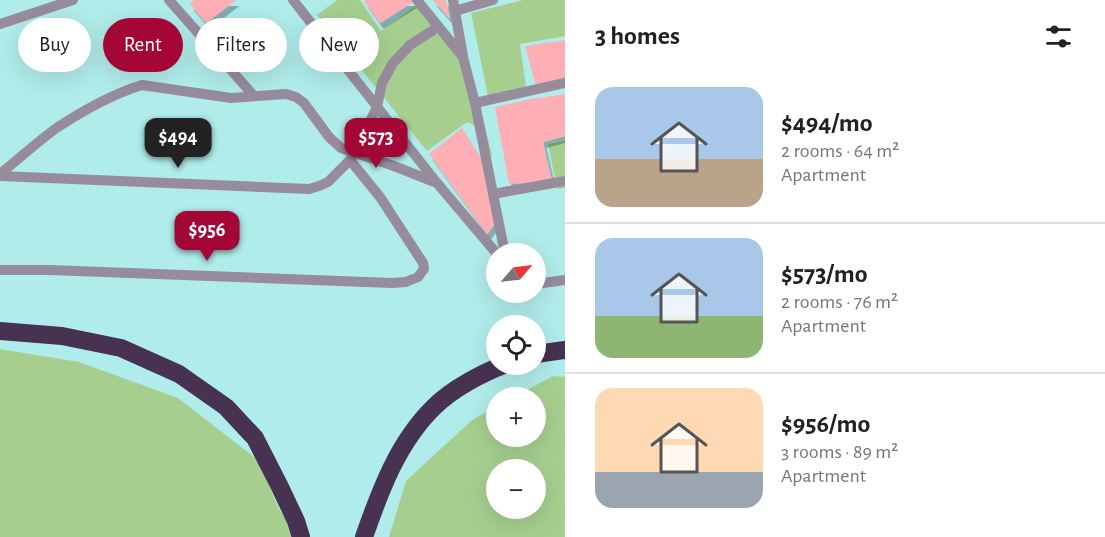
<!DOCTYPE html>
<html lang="en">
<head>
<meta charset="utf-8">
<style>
  body { margin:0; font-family:"Alegreya Sans",sans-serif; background:#f6f6f6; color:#222; height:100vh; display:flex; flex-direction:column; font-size:22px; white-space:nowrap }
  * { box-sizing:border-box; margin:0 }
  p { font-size:20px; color:#767676 }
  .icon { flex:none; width:33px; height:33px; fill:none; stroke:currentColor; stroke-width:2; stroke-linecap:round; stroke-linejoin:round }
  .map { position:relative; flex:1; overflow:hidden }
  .details { display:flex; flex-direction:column; background:#fff; width:540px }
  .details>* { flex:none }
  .banner { position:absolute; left:18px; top:18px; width:456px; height:54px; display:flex; gap:12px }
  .needle { width:39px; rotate:62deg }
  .controls { position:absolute; left:486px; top:243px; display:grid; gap:12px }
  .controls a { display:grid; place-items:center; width:60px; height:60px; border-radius:50%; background:#fff; box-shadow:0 6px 24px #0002; font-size:30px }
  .price { position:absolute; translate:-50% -51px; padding:0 14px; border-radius:12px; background:#a40736; color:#fff; font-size:20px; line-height:39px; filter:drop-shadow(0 2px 3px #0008) }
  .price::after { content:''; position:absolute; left:50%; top:36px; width:18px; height:14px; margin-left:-9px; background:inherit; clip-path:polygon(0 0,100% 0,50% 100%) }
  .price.active { background:#222; color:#fff }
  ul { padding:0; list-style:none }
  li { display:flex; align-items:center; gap:18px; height:150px; padding:0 30px }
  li+li { border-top:2px solid #e0e0e0 }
  li span { display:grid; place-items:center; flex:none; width:168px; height:120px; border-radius:18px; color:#555 }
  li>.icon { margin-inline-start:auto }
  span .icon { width:72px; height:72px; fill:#fffc; stroke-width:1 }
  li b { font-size:26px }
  h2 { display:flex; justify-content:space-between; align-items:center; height:72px; padding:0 30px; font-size:26px }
  .pill { padding:0 21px; border-radius:27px; background:#fff; box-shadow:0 6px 24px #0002; font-size:21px; line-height:54px }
  .pill.active { background:#a40736; color:#fff }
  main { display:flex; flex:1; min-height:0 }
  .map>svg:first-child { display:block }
</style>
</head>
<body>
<main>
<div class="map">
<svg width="565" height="537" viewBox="0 0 565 537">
  <defs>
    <filter id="shadow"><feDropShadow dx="3.5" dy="6" stdDeviation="0" flood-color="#0004"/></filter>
  </defs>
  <rect width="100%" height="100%" fill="#b0ecea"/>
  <path fill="#a6cf8f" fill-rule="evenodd" d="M337 0H360L381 31 418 4 470 71 493 158 482 143 474 125 467 122 427 151 317 15Z
    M523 0H565V36L520 44 526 87 488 96 471 13Z
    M565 141V188L557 189 548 144Z
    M0 349 79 362 178 398 258 460 280 511 300 537H0Z
    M553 376 565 377V537H389L406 481 472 420 496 407V436H536V398L514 397ZM496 470H536V508H496Z"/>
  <path fill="#feafb5" filter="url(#shadow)" d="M194 0H236L206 23 190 4Z
    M366 0H412L413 2 380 23 364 1Z
    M433 0H446L450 19Z
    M565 40V79L536 86 525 46Z
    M565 94V136L543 142 552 181 509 184 495 107 531 99Z
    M462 128 484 163 495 224 487 234 429 154Z"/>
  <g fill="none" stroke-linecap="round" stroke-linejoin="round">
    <path stroke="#978c9c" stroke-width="10" d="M169 0 254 96
      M293 0 437 183 497 254
      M417 0 463 57 475 103 505 254
      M453 0 463 56
      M455 11 493 0
      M0 24 73 0
      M475 103 565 83
      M0 174C20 158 38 141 58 127 84 110 113 94 142 85L231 98 286 94 296 97 304 103 329 137 341 148 394 166 437 183
      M0 176 309 189 319 186 328 182 350 160 355 153 377 107 382 83 393 63 410 45 438 27
      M493 194 565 181
      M0 270H50L392 283 406 282 418 277 424 269 423 263 380 197 350 160
      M536 284 565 280"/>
    <path stroke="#473251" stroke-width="18" d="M0 331 62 336 121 348 179 374 226 407 255 438 280 487 296 521 301 537
      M536 354 565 350
      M364 537C380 491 398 442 434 407 452 389 482 373 506 364"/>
  </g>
</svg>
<div class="controls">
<a><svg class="needle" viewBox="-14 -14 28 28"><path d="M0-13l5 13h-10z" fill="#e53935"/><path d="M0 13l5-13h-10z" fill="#767676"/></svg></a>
<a><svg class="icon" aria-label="locate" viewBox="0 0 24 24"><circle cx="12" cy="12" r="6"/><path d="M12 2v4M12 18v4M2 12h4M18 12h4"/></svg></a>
<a>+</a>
<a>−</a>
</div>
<b class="price active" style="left:178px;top:169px">$494</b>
<b class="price" style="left:376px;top:169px">$573</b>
<b class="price" style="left:207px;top:262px">$956</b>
<div class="banner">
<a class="pill">Buy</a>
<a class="pill active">Rent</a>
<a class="pill">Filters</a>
<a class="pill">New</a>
</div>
</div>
<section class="details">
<h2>3 homes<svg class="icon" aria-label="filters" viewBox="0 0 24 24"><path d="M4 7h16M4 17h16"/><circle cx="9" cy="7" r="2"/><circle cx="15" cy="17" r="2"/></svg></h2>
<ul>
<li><span style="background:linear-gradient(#a9c7e8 60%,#b9a48a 0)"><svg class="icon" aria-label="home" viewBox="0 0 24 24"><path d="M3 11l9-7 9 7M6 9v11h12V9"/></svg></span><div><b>$494/mo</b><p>2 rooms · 64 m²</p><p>Apartment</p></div></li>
<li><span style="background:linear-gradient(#a9c7e8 65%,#8fb573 0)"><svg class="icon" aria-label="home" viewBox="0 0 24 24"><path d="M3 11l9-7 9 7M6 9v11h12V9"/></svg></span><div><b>$573/mo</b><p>2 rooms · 76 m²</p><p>Apartment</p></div></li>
<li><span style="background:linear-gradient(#ffd9b3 70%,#9aa5b1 0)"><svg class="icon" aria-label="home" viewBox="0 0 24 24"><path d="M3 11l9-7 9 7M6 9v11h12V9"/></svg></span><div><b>$956/mo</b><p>3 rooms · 89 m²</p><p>Apartment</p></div></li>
</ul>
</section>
</main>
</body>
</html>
